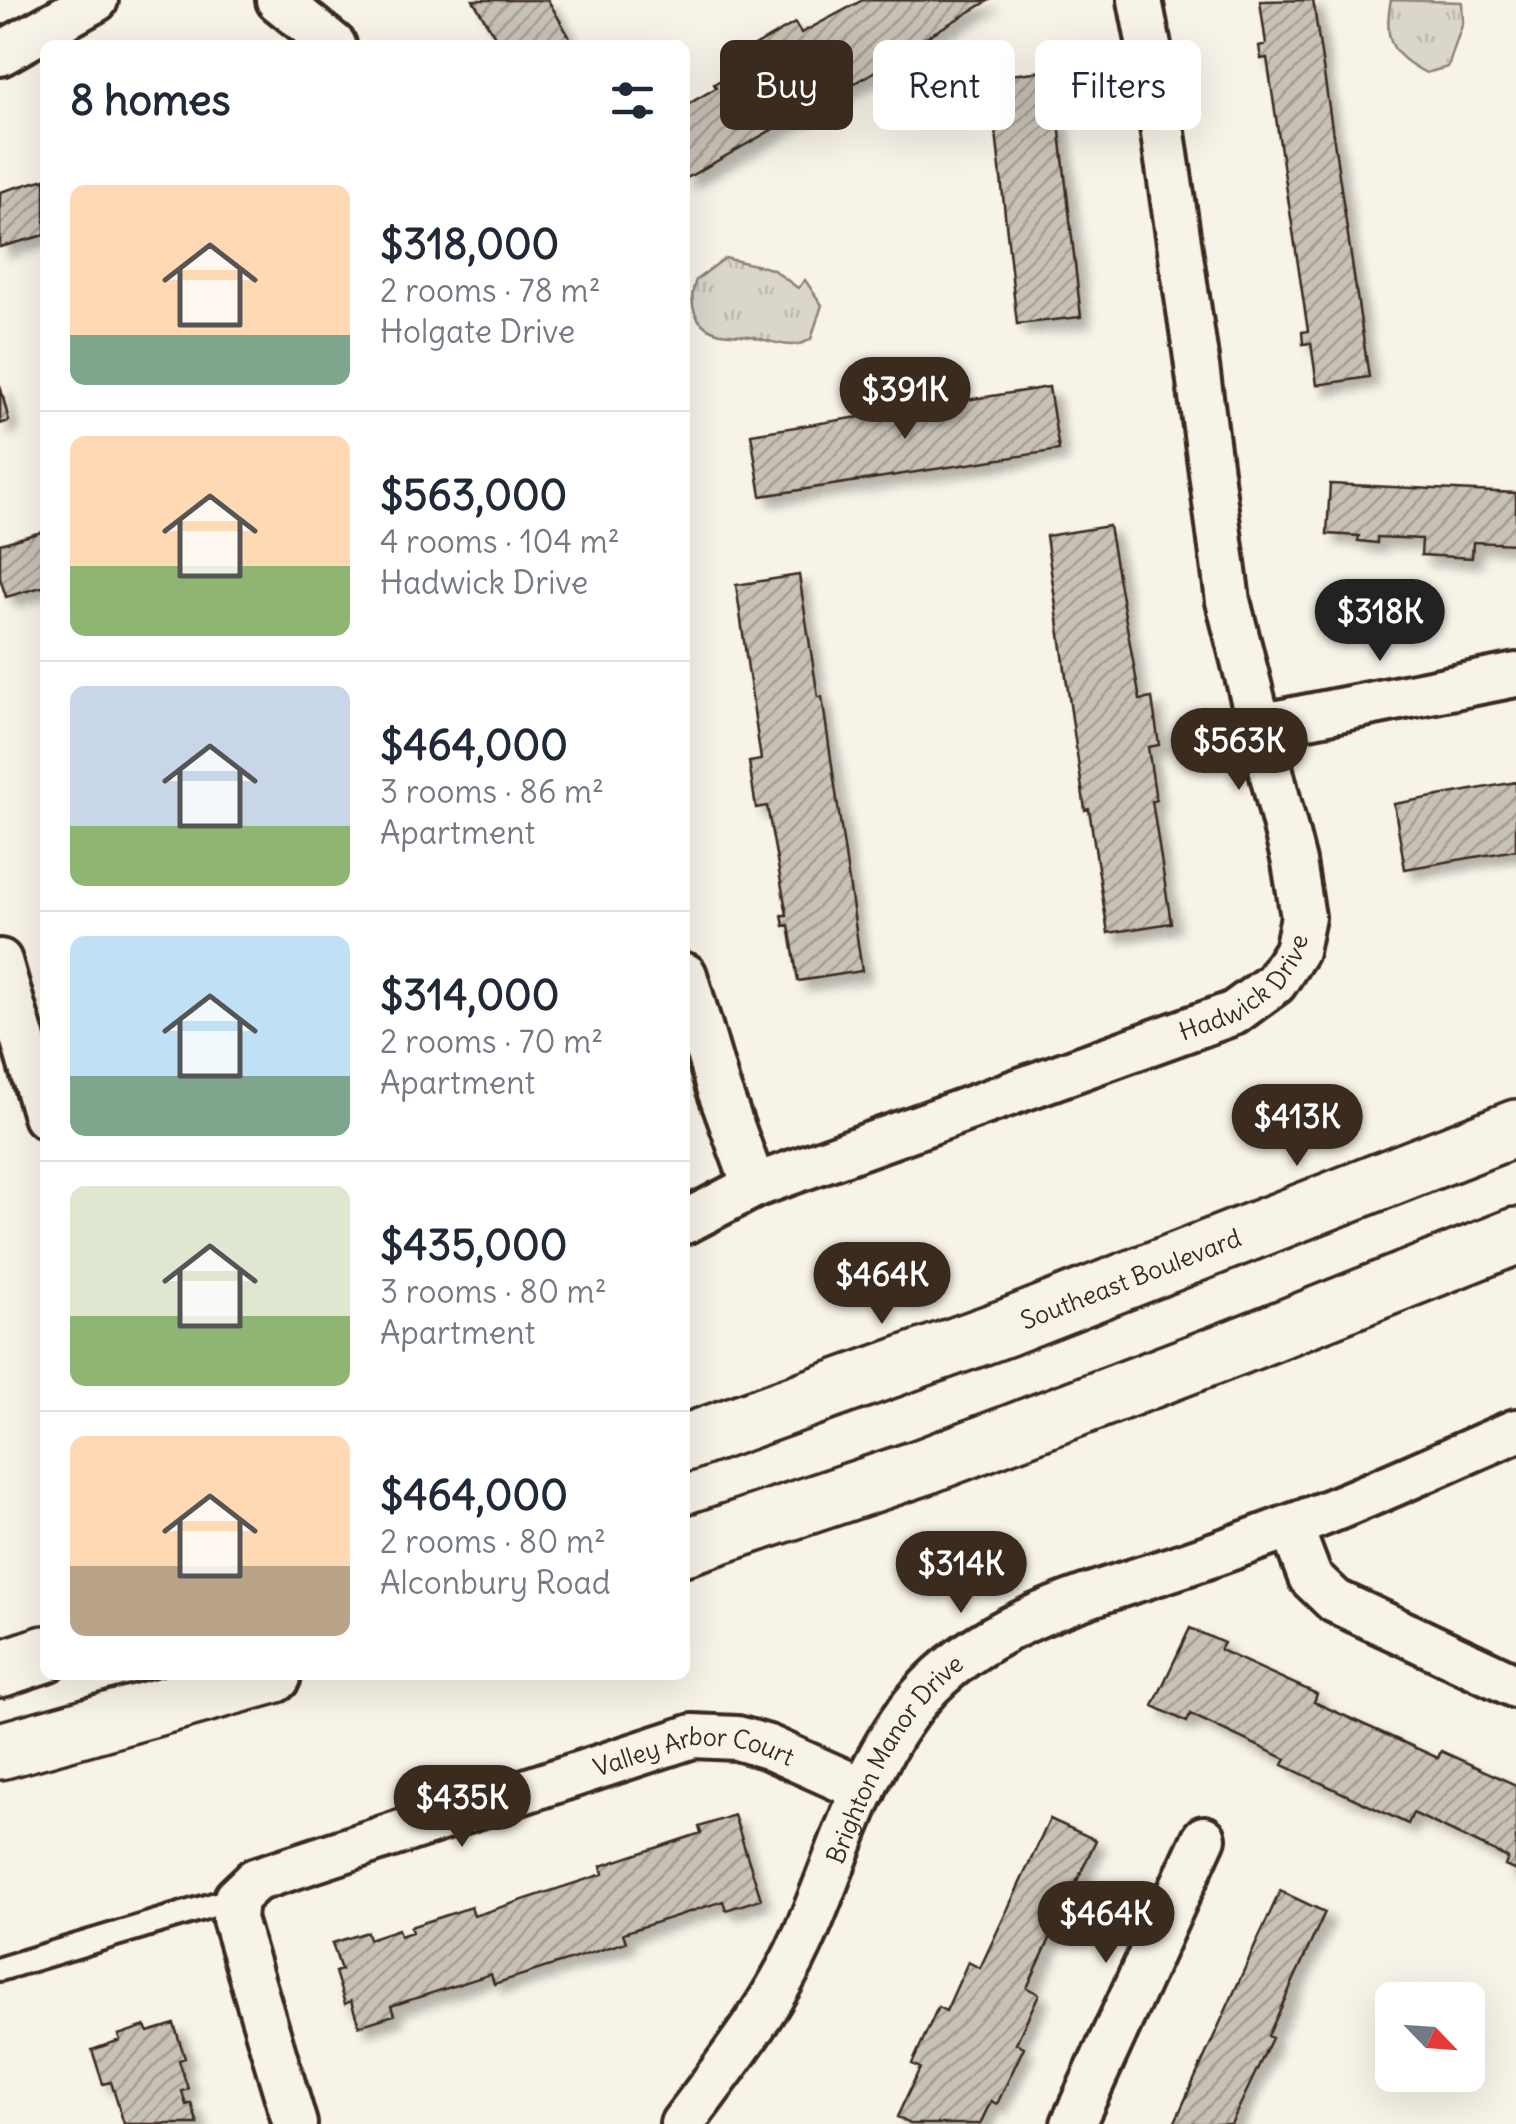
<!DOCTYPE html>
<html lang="en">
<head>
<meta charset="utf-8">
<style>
  body { margin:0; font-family:Delius,sans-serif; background:#f6f6f7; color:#1f2937; height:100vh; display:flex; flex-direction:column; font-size:38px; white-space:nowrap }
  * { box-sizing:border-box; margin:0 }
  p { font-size:32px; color:#747a83 }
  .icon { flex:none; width:55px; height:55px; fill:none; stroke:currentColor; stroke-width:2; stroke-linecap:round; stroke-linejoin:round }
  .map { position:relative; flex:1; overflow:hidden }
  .sheet { position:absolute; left:40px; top:40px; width:650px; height:1640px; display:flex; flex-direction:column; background:#fff; border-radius:15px; box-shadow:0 10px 40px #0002 }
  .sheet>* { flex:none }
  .top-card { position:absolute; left:720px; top:40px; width:645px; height:90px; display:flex; gap:20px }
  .needle { width:65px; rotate:115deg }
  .controls { position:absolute; left:1375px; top:1982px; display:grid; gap:20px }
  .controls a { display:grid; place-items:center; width:110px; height:110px; border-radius:15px; background:#fff; box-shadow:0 10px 40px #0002; font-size:50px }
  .price { position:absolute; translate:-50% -85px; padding:0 22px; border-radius:35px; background:#3b2a1e; color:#fff; font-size:32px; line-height:65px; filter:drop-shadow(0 2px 5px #0008) }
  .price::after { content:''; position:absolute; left:50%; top:60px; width:30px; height:22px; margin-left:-15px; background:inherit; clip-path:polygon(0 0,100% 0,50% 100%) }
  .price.selected { background:#222; color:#fff }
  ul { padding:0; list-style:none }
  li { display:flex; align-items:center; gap:30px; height:250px; padding:0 30px }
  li+li { border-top:2px solid #e0e1e3 }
  li span { display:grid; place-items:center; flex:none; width:280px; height:200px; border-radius:15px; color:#555 }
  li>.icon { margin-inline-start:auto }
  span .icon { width:120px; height:120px; fill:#fffc; stroke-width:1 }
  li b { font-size:42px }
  h2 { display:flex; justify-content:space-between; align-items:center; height:120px; padding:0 30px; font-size:42px }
  .tag { padding:0 35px; border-radius:15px; background:#fff; box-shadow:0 10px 40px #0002; font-size:35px; line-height:90px }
  .tag.selected { background:#3b2a1e; color:#fff }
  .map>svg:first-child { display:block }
</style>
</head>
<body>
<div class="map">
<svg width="1516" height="2124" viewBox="0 0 1516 2124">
  <defs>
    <pattern id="grass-tufts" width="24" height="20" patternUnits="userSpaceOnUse" patternTransform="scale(2.5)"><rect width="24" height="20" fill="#dbd6cb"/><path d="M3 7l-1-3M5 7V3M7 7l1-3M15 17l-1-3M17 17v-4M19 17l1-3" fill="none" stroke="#bdb8ae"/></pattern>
    <pattern id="building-hatch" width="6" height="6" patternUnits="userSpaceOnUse" patternTransform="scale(2.5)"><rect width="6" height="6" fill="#c8c1b6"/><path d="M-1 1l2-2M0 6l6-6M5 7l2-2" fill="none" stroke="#a49d93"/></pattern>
    <filter id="shadow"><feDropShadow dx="9" dy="9" stdDeviation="5" flood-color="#0004"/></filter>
  </defs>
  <rect width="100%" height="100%" fill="#f7f3e8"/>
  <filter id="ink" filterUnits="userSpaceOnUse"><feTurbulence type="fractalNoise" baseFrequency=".01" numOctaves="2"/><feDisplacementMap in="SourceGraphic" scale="20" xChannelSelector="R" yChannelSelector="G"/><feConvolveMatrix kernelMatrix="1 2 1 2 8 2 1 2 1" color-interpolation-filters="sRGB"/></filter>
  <g filter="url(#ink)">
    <path fill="url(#grass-tufts)" stroke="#8b8074" stroke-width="2.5" d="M1391 0 1462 2 1463 22 1448 67 1426 73C1391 55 1383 40 1391 0Z
      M725 258 772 269 798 288 805 280 822 305 811 339C792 352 770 340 749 336 739 334 727 335 717 332 693 325 688 301 696 280Z"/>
    <path fill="url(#building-hatch)" stroke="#3b2a1e" stroke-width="2.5" filter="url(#shadow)" d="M473 0H548L574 45H500Z
      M863 0 988 1 879 65 881 68 685 179V106L716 88 714 84 759 58 753 47 795 23 801 33Z
      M1313 0 1369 377 1317 385 1311 343 1303 344 1302 332 1308 331 1267 58 1261 59 1259 46 1266 44 1260 1Z
      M1053 70 1081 317 1017 324 990 77Z
      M45 179V235L0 247V192Z
      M0 385 9 421 0 424Z
      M1049 387 1059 450 761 496 751 434Z
      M1330 484 1516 493V544L1473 542 1472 558 1421 555 1422 539 1377 537V543L1358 541 1359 536 1327 534Z
      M1109 526 1140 700 1152 698 1159 745 1148 747 1156 800 1152 801 1171 923 1108 933 1089 809 1085 810 1046 536Z
      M45 531V586L6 597 0 578V544Z
      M799 575 818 697H822L862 971 798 981 789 925 784 926 782 915H787L767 806 756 808 749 762 761 760 736 585Z
      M1516 782V850L1405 869 1394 804Z
      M1190 1628 1224 1643 1220 1650 1317 1694 1314 1702 1438 1758 1441 1751 1516 1785V1871L1505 1866 1508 1858 1413 1813 1408 1824 1283 1765 1286 1759 1190 1714 1187 1722 1153 1706Z
      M734 1815 761 1899 726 1910 723 1901 623 1933 626 1942 494 1984 491 1974 391 2006 394 2015 359 2026 351 2001 345 2004 335 1972 341 1970 332 1943 367 1932 369 1939 398 1929 400 1936 412 1932 410 1927 471 1907 474 1916 603 1874 601 1866 701 1833 699 1827Z
      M1050 1819 1096 1840 1027 1988 1039 1994 1016 2043 1024 2047 997 2104 991 2101 980 2124H910L897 2117 920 2068 912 2064 938 2007 946 2011 968 1962 980 1968Z
      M1280 1891 1325 1912 1268 2036 1272 2038 1231 2124H1174Z
      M174 2024 185 2058 179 2060 188 2089 182 2091 186 2105 191 2103 198 2124H124L111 2082 103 2084 92 2050 120 2040 118 2035 145 2026 148 2032Z"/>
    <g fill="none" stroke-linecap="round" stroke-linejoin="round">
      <g stroke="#3b2a1e" stroke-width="30">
        <path id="service" d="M0 1969 236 1898"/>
      </g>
      <g stroke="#3b2a1e" stroke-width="50">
        <g id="minor">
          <path d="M278 0 334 45"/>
          <path d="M0 54 96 0"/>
          <path d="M1258 726 1516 675"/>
          <path d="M0 961 45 1116"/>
          <path d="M685 975 718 1087 754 1186"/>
          <path id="s1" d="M685 1222 754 1186 1234 1013 1275 983 1296 951 1303 917 1294 862 1228 601 1195 351 1154 72 1140 0"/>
          <path d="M1291 1527 1310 1577 1335 1601 1516 1686"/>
          <path id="s2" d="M295 2124 234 1919 236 1898 255 1880 693 1736 737 1738 768 1747 864 1790"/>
          <path id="s3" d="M682 2124C725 2066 772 2007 802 1941 839 1860 861 1766 920 1697 980 1626 1080 1598 1165 1571 1206 1558 1246 1543 1286 1528 1364 1500 1440 1463 1516 1431"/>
          <path d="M1073 2124 1204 1838"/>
        </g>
      </g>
      <g stroke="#3b2a1e" stroke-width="62">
        <g id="secondary">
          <path id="s4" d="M685 1443 1008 1327 1516 1128"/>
          <path d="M685 1547 920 1468 1242 1345 1516 1236"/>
          <path d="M0 1669 45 1654"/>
          <path d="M0 1751 273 1675"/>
        </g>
      </g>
      <use href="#service" stroke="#f7f3e8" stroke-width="22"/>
      <use href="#minor" stroke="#f7f3e8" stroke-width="42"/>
      <use href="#secondary" stroke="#f7f3e8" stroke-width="55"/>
    </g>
  </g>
  <g text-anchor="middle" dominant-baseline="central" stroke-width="9" stroke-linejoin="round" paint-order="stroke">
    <g font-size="25" fill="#3b2a1e" stroke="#f7f3e8">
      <text stroke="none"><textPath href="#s1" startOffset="612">Hadwick Drive</textPath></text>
      <text stroke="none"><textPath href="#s4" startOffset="475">Southeast Boulevard</textPath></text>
      <text stroke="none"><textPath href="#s3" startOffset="425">Brighton Manor Drive</textPath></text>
      <text stroke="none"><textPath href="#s2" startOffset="722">Valley Arbor Court</textPath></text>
    </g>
  </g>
</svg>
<div class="controls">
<a><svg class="needle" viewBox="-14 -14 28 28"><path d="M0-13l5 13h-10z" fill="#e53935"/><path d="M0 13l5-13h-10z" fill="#747a83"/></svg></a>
</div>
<b class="price" style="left:905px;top:442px">$391K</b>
<b class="price selected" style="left:1380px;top:664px">$318K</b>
<b class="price" style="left:1239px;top:793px">$563K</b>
<b class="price" style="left:1297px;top:1169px">$413K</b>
<b class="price" style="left:882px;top:1327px">$464K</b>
<b class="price" style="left:961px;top:1616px">$314K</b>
<b class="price" style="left:462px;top:1850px">$435K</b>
<b class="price" style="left:1106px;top:1966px">$464K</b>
<div class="top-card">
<a class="tag selected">Buy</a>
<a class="tag">Rent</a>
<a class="tag">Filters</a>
</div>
<section class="sheet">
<h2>8 homes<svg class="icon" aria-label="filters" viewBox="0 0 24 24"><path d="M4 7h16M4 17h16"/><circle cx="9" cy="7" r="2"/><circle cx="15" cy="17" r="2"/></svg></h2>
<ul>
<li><span style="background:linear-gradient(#ffd9b3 75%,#7fa58c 0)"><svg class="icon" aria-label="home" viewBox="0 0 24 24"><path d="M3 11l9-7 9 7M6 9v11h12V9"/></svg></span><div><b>$318,000</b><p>2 rooms · 78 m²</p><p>Holgate Drive</p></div></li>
<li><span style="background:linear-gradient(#ffd9b3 65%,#8fb573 0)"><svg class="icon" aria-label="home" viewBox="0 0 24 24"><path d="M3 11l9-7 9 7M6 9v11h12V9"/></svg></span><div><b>$563,000</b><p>4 rooms · 104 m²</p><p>Hadwick Drive</p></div></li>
<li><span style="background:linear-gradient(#c9d6e8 70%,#8fb573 0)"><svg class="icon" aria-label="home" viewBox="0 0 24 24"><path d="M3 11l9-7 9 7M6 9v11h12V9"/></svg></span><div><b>$464,000</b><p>3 rooms · 86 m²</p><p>Apartment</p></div></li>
<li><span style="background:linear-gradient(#bfe0f5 70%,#7fa58c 0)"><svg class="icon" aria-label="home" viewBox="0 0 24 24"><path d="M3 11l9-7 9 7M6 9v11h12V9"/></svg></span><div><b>$314,000</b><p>2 rooms · 70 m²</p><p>Apartment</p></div></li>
<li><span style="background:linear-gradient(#dfe7d0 65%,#8fb573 0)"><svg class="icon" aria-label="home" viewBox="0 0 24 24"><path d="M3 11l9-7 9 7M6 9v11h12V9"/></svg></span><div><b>$435,000</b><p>3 rooms · 80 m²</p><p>Apartment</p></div></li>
<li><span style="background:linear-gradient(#ffd9b3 65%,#b9a48a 0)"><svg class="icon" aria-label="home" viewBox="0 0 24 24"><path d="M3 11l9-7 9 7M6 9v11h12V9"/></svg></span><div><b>$464,000</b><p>2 rooms · 80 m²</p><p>Alconbury Road</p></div></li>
</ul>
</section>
</div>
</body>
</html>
